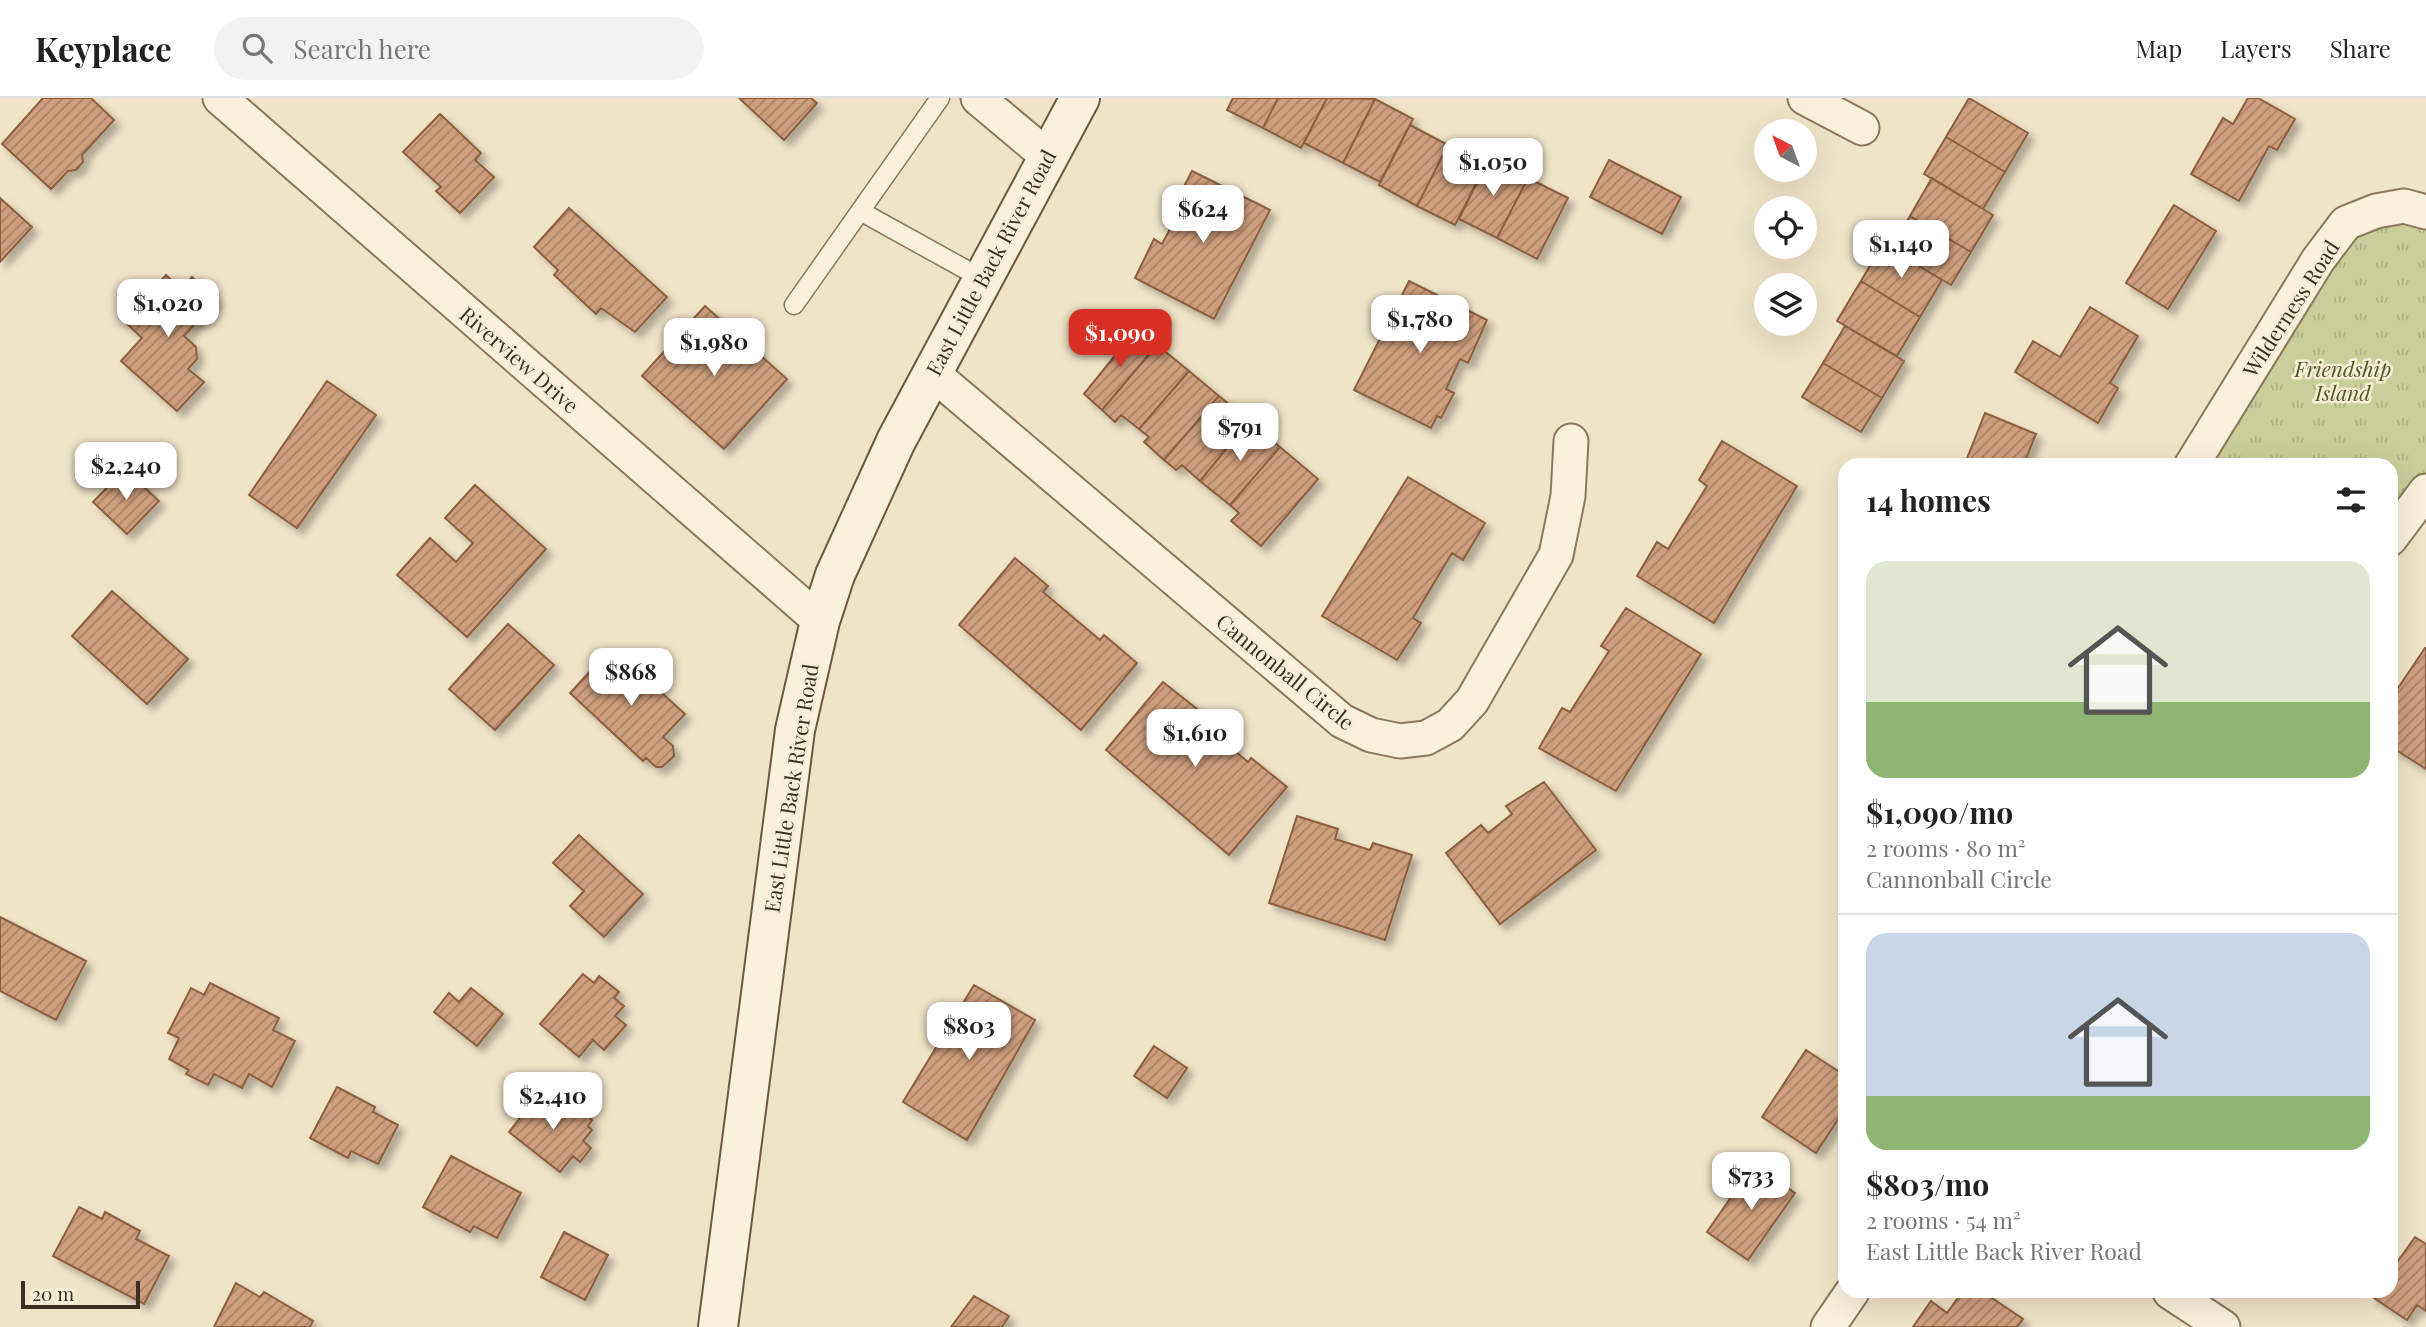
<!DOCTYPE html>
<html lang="en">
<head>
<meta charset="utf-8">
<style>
  body { margin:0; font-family:"Playfair Display",serif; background:#f2f2f2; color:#222; height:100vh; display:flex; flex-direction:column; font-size:26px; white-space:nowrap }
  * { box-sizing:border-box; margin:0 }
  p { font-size:23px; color:#767676 }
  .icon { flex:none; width:38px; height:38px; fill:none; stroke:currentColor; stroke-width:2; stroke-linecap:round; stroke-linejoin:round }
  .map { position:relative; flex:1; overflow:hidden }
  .details { position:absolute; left:1838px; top:360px; width:560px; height:840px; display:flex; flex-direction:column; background:#fff; border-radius:21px; box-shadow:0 7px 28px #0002 }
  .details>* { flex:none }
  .needle { width:46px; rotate:319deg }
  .fabs { position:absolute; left:1754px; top:21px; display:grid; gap:14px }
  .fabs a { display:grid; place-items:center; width:63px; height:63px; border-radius:50%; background:#fff; box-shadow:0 7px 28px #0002; font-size:35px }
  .scale { position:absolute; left:21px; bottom:18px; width:119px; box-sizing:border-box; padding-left:7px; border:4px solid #3d2e20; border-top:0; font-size:19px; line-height:24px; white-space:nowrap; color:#3d2e20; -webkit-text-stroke:5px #f7eed8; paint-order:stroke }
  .price { position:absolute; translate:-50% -60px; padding:0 16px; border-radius:14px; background:#fff; color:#222; font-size:23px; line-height:46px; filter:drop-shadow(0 2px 4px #0008) }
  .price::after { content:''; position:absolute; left:50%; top:42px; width:21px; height:16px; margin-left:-10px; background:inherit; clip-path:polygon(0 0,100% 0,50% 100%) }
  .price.on { background:#d93025; color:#fff }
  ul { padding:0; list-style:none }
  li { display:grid; align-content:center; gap:14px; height:371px; padding:0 28px }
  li+li { border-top:2px solid #e0e0e0 }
  li span { display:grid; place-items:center; height:217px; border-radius:21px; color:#555 }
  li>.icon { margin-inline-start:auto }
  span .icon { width:126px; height:126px; fill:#fffc; stroke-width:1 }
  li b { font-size:30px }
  h2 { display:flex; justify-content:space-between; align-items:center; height:84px; padding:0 28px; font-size:30px }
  header { display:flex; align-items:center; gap:42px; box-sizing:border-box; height:98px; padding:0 35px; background:#fff; border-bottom:2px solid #e0e0e0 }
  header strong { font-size:33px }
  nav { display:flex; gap:38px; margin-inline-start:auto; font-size:24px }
  .search { width:490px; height:63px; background:#f2f2f2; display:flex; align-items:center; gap:18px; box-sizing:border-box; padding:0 24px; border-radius:38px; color:#767676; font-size:26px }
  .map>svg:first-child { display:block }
</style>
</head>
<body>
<header>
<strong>Keyplace</strong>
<div class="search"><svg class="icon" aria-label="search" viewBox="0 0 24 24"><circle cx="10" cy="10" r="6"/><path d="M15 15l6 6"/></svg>Search here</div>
<nav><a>Map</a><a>Layers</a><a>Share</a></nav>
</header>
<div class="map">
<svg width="2426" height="1229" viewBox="0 0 2426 1229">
  <defs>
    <pattern id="grass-tufts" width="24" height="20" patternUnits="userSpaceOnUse" patternTransform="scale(1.75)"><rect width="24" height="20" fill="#c9cf9b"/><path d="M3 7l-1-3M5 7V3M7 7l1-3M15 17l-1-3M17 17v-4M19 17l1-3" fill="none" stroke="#aeb285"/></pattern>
    <pattern id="building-hatch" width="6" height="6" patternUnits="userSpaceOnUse" patternTransform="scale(1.75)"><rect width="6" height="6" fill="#cf9f7d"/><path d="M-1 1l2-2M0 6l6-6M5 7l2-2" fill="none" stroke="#a98266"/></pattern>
    <filter id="shadow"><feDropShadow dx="6" dy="6" stdDeviation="3.5" flood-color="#0004"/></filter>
  </defs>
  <rect width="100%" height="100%" fill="#f0e4c8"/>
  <path fill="url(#grass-tufts)" d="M2426 120V393L2391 441 2390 368H2193L2346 125Z"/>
  <path fill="url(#building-hatch)" stroke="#8d5f41" stroke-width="2" filter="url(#shadow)" d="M43 0H91L114 22 82 57 83 64 76 72 68 73 51 91 2 46Z
    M739 0H811L817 5 784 42Z
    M1233 0H1278L1263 30 1227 12Z
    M1278 0H1327L1301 50 1263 30Z
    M1327 0 1375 1 1343 65 1304 45Z
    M1969 0 2028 35 2005 74 1946 39Z
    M2248 0H2258L2295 21 2277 52 2269 48 2239 103 2191 76 2223 20 2233 26Z
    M1375 1 1413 21 1380 84 1343 65Z
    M440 16 481 55 475 62 494 79 460 115 436 93 441 89 403 54Z
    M1410 27 1448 47 1417 108 1379 87Z
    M1946 39 2005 74 1983 111 1924 76Z
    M1448 47 1486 66 1455 127 1417 108Z
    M1489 60 1528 80 1497 140 1459 121Z
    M1609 62 1681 99 1662 136 1590 99Z
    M1192 73 1270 112 1214 221 1135 180 1154 141 1162 146 1178 116 1171 113Z
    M1528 80 1568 100 1537 161 1497 140Z
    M1932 80 1993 117 1971 154 1910 118Z
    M0 100 32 129 0 164Z
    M2174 107 2216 133 2168 211 2126 185Z
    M569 110 667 199 635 234 601 210 596 216 554 177 558 172 534 149Z
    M1910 118 1971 154 1951 187 1890 151Z
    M1883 146 1942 182 1920 219 1861 183Z
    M166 177 181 191 192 179 217 202 184 238 196 249 197 261 188 271 204 284 177 313 121 263 142 240 125 224Z
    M1409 183 1487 222 1468 265 1460 261 1446 291 1454 295 1441 320 1437 318 1431 330 1354 292Z
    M1861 183 1920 219 1897 258 1837 223Z
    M705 208 787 281 724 351 642 278Z
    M2090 209 2138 238 2110 285 2118 290 2098 325 2015 274 2033 243 2060 259Z
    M1845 228 1904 263 1882 300 1823 265Z
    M1137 230 1157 247 1102 312 1084 296Z
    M1157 247 1189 273 1139 331 1121 317 1115 324 1102 312Z
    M1823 265 1882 300 1861 334 1802 299Z
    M1189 273 1219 298 1164 362 1144 344 1149 339 1139 331Z
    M327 283 376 317 297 430 249 397Z
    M1219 298 1249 323 1200 383 1182 367 1176 372 1164 362Z
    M1985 315 2036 336 2023 368H1964Z
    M1249 323 1280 349 1230 407 1200 383Z
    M1722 343 1797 388 1714 525 1637 478 1657 444 1668 451 1707 388 1699 382Z
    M1280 349 1318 381 1261 448 1231 423 1239 415 1230 407Z
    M125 371 159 403 127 436 93 404Z
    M1408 379 1485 425 1463 462 1452 455 1413 520 1421 525 1397 562 1322 518Z
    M475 387 546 451 467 539 397 477 430 440 456 464 473 445 445 420Z
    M1015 460 1048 488 1043 494 1100 542 1104 537 1137 565 1081 632 959 527Z
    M112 493 188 561 147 606 72 538Z
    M1626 510 1701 556 1616 693 1539 650 1562 610 1570 614 1609 553 1601 548Z
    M508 526 554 567 495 632 449 591Z
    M2425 550H2426V671L2390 648V602Z
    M608 554 631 576 641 565 659 581 653 587 685 616 663 639 673 648 674 658 662 669H656L646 660 643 663 570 595Z
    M1163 584 1197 611 1192 617 1248 664 1251 660 1287 689 1229 757 1106 652Z
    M1544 684 1596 752 1500 826 1446 755 1481 727 1488 735 1512 716 1506 708Z
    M1297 718 1338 731 1335 741 1370 752 1373 745 1412 757 1385 842 1269 805Z
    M579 737 643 796 604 839 570 808 584 793 553 765Z
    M0 819 86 863 56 922 0 893Z
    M583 876 594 885 599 878 619 894 614 900 624 908 615 918 626 927 604 952 593 942 579 959 540 926Z
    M210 885 279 920 273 932 295 943 272 989 249 976 242 990 214 976 208 987 186 976 189 972 169 961 179 940 168 935 191 890 204 897Z
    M974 887 1035 922 967 1042 903 1004Z
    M471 890 503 916 477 948 434 914 449 895 459 904Z
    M1154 948 1187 970 1167 1000 1134 978Z
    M1806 952 1844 977V1012L1816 1055 1762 1019Z
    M337 989 375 1009 373 1014 398 1027 378 1066 351 1053 348 1060 310 1040Z
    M541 993 575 1019 581 1013 592 1022 588 1028 592 1032 583 1043 591 1050 580 1064 573 1058 560 1074 509 1034Z
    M451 1058 521 1095 497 1140 474 1128 470 1134 423 1109Z
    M1754 1066 1795 1095 1748 1162 1707 1134Z
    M79 1109 102 1121 105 1114 140 1133 136 1141 169 1158 144 1206 53 1158Z
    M564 1134 608 1157 585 1202 541 1179Z
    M2415 1139 2426 1146V1213L2417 1207 2407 1222 2371 1198 2374 1194H2390V1174Z
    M236 1185 260 1199 264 1194 313 1223 310 1229H214Z
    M1962 1194H1983L2023 1221 2017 1229H1913L1931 1203 1947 1215Z
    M974 1198 1009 1218 1002 1229H951Z"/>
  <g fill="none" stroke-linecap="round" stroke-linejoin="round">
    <g stroke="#8d765c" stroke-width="21">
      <path id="lane" d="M860 113 981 180
        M794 207 940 0"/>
    </g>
    <g stroke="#8d765c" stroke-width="37">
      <path id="street" d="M220 0 820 523
        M978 0 1047 58
        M1805 0 1862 30
        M931 274 1342 623 1371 637 1400 643 1426 640 1450 627 1472 603 1556 457 1568 398 1571 343
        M2191 368 2318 162 2346 125 2376 113 2404 108 2426 114
        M2390 441 2426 393
        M2170 1194 2223 1229
        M1828 1229 1852 1194"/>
    </g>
    <g stroke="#6f573f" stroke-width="42">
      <path id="secondary" d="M718 1229 795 632 820 523 835 477 896 343 1080 0"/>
    </g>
    <use href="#lane" stroke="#faf1dc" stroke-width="18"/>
    <use href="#street" stroke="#faf1dc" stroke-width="33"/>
    <use href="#secondary" stroke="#faf1dc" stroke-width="38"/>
  </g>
  <g text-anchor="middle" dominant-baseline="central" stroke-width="5" stroke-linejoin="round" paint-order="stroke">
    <g font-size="21" fill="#3d2e20" stroke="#f7eed8">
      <text transform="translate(990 164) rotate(-62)">East Little Back River Road</text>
      <text transform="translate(2290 210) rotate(-57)">Wilderness Road</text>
      <text transform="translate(520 261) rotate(41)">Riverview Drive</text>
      <text transform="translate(1286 573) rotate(39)">Cannonball Circle</text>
      <text transform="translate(790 690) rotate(-81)">East Little Back River Road</text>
    </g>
    <g font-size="21" font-style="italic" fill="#4d5a26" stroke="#f7eed8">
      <text x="2343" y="270">Friendship<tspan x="2343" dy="24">Island</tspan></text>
    </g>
  </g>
</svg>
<div class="fabs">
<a><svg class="needle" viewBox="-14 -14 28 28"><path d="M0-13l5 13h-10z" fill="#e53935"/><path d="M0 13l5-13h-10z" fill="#767676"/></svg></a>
<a><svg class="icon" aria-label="locate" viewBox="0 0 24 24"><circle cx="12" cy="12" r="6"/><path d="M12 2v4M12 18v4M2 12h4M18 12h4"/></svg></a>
<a><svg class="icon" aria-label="layers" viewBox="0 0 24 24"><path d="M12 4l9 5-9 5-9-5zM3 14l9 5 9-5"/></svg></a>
</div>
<div class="scale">20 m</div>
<b class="price" style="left:1493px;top:100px">$1,050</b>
<b class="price" style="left:1203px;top:147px">$624</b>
<b class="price" style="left:1901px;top:182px">$1,140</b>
<b class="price" style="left:168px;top:241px">$1,020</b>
<b class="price" style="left:1420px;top:257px">$1,780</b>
<b class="price on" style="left:1120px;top:271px">$1,090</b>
<b class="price" style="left:714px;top:280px">$1,980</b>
<b class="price" style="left:1240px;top:365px">$791</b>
<b class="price" style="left:126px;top:404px">$2,240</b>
<b class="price" style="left:631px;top:610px">$868</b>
<b class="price" style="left:1195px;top:671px">$1,610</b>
<b class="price" style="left:969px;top:964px">$803</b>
<b class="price" style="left:553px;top:1034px">$2,410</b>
<b class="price" style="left:1751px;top:1114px">$733</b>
<section class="details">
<h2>14 homes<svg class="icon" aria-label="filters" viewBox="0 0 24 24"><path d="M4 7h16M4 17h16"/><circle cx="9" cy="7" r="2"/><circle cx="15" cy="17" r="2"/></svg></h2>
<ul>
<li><span style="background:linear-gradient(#dfe7d0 65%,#8fb573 0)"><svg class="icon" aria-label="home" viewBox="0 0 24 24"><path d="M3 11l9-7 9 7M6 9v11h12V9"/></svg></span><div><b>$1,090/mo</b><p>2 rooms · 80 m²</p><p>Cannonball Circle</p></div></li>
<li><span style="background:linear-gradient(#c9d6e8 75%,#8fb573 0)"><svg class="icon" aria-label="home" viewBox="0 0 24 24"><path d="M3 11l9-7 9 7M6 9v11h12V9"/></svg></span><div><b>$803/mo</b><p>2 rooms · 54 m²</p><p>East Little Back River Road</p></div></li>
</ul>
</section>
</div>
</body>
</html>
